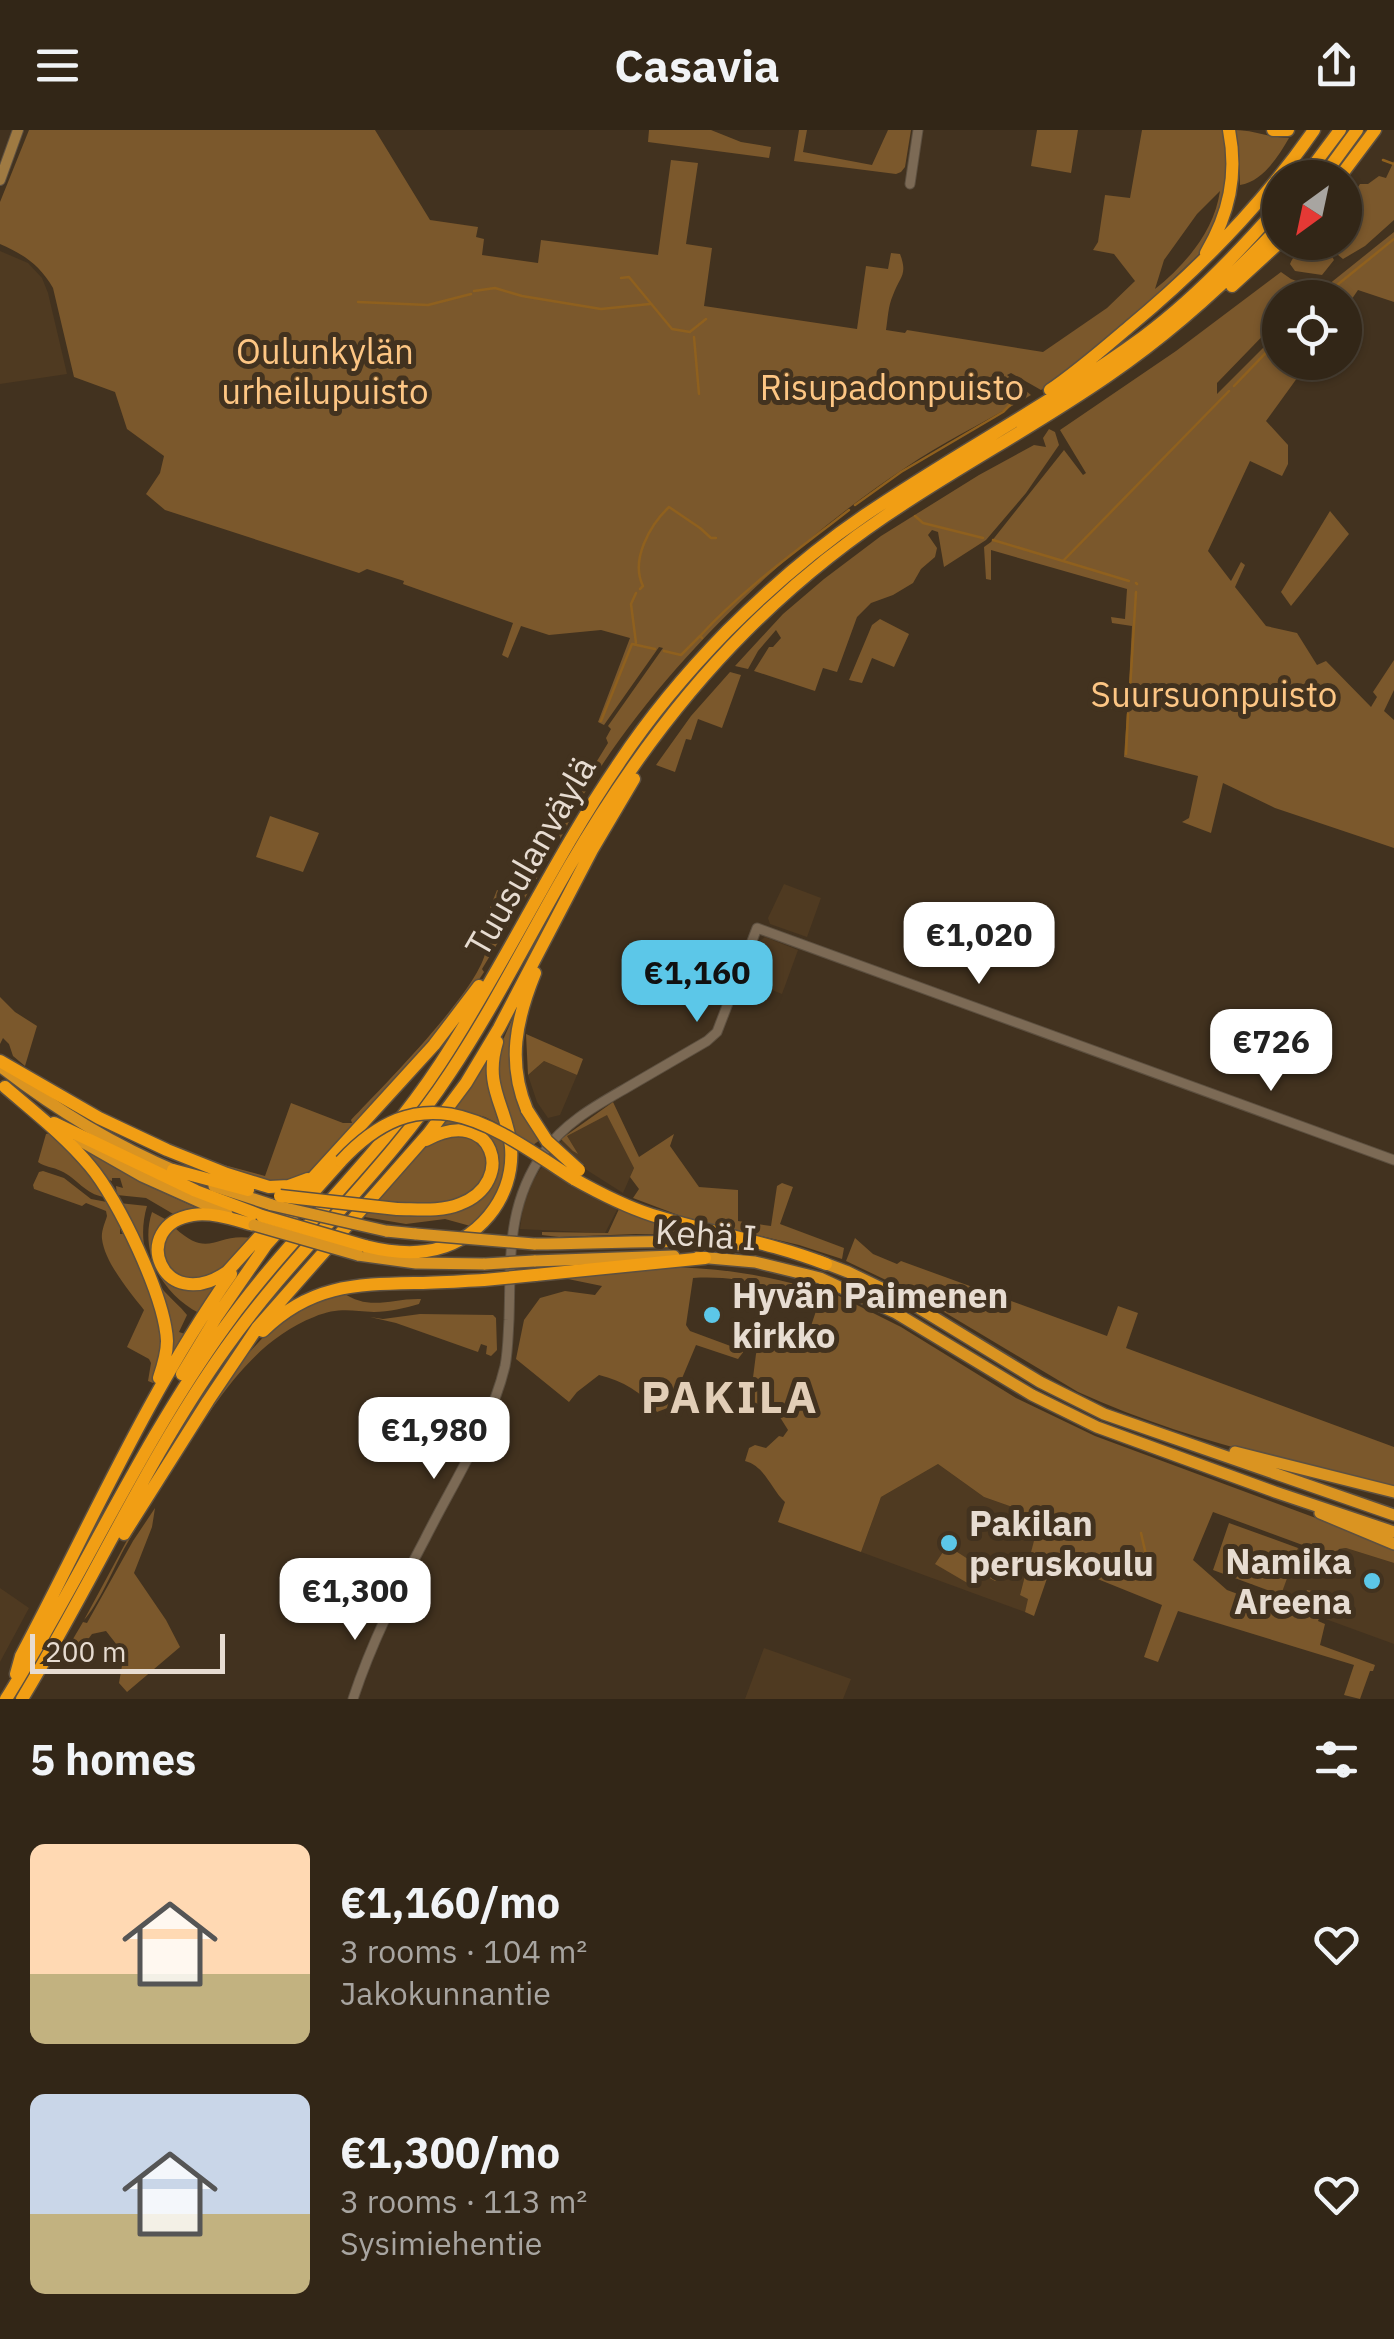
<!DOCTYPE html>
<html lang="en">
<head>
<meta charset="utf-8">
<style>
  body { margin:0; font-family:"IBM Plex Sans",sans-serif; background:#3a2e20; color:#f1f3f6; height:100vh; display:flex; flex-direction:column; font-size:38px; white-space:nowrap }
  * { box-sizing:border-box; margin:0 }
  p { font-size:32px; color:#a8a5a1 }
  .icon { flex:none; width:55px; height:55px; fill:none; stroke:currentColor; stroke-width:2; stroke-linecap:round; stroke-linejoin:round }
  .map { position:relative; height:1569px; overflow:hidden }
  .drawer { display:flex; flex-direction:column; background:#322617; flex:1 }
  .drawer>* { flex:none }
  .needle { width:65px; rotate:213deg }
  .tools { position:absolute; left:1262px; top:30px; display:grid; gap:20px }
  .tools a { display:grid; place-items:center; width:100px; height:100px; border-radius:50%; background:#322617; box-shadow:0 2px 8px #0004,0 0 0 2px #4d4336; font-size:50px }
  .scale { position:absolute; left:30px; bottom:25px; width:195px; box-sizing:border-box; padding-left:10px; border:5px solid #e7dcd1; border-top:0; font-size:28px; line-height:35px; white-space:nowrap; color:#e7dcd1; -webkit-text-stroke:8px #42321f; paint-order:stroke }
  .price { position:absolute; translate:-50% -85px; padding:0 22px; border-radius:20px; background:#fff; color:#222; font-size:32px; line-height:65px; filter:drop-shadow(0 2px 5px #0008) }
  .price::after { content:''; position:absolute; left:50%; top:60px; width:30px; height:22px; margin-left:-15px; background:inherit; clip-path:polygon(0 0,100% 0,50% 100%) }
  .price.selected { background:#5cc7e8; color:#111 }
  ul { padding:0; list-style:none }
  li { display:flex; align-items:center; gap:30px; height:250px; padding:0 30px }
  li span { display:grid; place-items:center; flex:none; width:280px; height:200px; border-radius:15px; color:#555 }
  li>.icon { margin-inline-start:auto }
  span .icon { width:120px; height:120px; fill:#fffc; stroke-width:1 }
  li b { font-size:42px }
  h2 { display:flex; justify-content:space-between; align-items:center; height:120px; padding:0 30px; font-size:42px }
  header { display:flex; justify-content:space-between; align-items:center; height:130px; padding:0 30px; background:#322617; font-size:45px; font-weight:700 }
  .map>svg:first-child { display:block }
</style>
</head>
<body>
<header><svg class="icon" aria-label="menu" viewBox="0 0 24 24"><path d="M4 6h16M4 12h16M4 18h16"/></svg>Casavia<svg class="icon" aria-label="share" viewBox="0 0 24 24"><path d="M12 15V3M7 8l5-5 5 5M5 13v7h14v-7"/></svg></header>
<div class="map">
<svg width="1394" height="1569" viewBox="0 0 1394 1569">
  <rect width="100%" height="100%" fill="#42321f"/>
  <path fill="#4f3a21" d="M0 121 28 133 42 148 48 163 67 244 0 254Z
    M784 754 821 768 807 807 770 794 768 788Z
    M765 807 798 820 782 864 744 849 758 812Z
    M544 931 577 945 560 985 548 988 537 972 528 945Z
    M608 984 634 1038 623 1063 582 1037 576 1044 618 1078 605 1103 520 1099 523 1077 533 1051 553 1019 570 1003Z
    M938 1334 984 1367 1021 1380 1037 1403 1020 1464 1029 1469 1025 1482 861 1422 881 1367Z
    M1298 1418 1324 1427 1346 1418 1394 1433V1514L1320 1487 1328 1464 1299 1478 1279 1469Z
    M0 1458 29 1478 0 1532Z
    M764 1518 851 1549 843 1569H745Z"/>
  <path fill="#7b582c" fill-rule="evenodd" d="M29 0H375L430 90 478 97 476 107 484 109 482 125 538 133 541 110 658 125 671 30 698 33 686 114 712 118 704 176 857 199 866 136 888 139 891 123 900 124C908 145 900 146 893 165 888 176 888 188 886 200L905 203 907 200 1043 222 1107 178 1135 151 1114 124 1093 120 1098 112 1105 65 1130 68 1142 0H1225L1228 59 1211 107 1199 124 1115 204 1071 239 1041 260 1011 243 1007 245 1031 265C989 290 945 311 905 338 784 418 648 549 577 676 570 687 567 698 560 709L558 708 567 680 608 613 606 608 611 599 608 596 663 518 659 517 604 595 598 592 630 508 601 500 549 505 521 496 508 528 502 525 513 493 403 454 404 451 367 439 359 443 165 380 146 364 160 343 164 326 127 299 115 262 74 247 53 158C40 135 23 124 0 114V72ZM1220 61C1214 102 1185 135 1155 159L1164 130 1197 84Z
    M649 0H711L741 12 771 17 769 28 648 12Z
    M799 0H807L803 22 872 35 888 0H911L905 37 901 42 896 44 794 31Z
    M1037 0H1078L1071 43 1031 36Z
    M1235 0C1254 0 1269 8 1289 8 1278 27 1263 51 1240 55L1238 13Z
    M1394 31V90L1365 116 1343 129 1332 120 1330 123 1334 130 1322 145 1295 141 1290 134C1301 109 1320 112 1345 112V77L1360 54H1368L1379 46 1386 48Z
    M1394 102V172L1358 160 1345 179V168L1313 167Z
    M1281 142 1291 149 1310 156 1299 167 1280 168V188L1217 253V264L1280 201V232L1308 233 1266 291 1288 315V334L1282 346 1250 331 1208 421 1231 451 1241 432 1245 435 1235 457 1266 496 1297 503 1317 535 1326 531 1371 577 1377 567 1373 562 1394 530V560L1384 581 1394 590V718L1275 678 1223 653 1211 703 1182 692 1189 688 1198 646 1124 627 1127 582 1110 578 1109 572 1128 575 1132 496 1112 493 1111 487 1125 489 1127 459 991 420V450L986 449 984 417 991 412 1064 320 1083 345 1086 343 1060 300 1176 221Z
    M1049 299 1055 302 1059 315 1026 363 986 410 944 437 938 402 932 400 928 405 937 418 935 427 921 439 913 453 893 465 871 473 857 487 837 542 823 538 815 561 754 541 769 517H773L781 508 776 500 758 521 748 539 735 536 783 484 824 449 881 406 979 345 1034 315 1046 317 1043 308Z
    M1330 381 1349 404 1291 476 1281 462Z
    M880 489 909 504 894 537 872 528 862 553 849 550 872 495Z
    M730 542 741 545 722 598 698 589 691 610 686 609 675 642 656 635 691 586Z
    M270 686 319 703 303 742 256 727Z
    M536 723 540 727 549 728 482 839 484 842 463 874 313 1041 297 1049 264 1052 144 1004 224 1035 265 1046 291 973 343 993H352L351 990C379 960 488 852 486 816L478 809 497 760 516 768Z
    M0 867 15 882 37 896 25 936 13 926 9 914 3 908 0 914Z
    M517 878 511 938 540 1010 533 1015 514 1003 497 958 499 919Z
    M526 904 583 929 577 945 544 931 528 945Z
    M492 918 491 969 501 995 485 987 453 978Z
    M613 972 639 1027 674 1004 670 1016 699 1057 738 1060V1091L771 1096 777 1056 782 1053 793 1057 780 1094 844 1118 842 1129 799 1115 686 1088 633 1068 639 1059 630 1047 634 1038 607 985 567 1006 578 1024 573 1021 561 1009Z
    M445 990 481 999 507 1014 501 1061 474 1097 445 1089 406 1094 365 1087 368 1081 413 1083 486 1060 489 1010 438 999Z
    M51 1003 88 1044 104 1067C85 1064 78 1049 61 1041 53 1037 45 1037 38 1032L46 1004Z
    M448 1004 475 1007 488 1026 486 1046 465 1068 440 1075 374 1072 421 1018Z
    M82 1019 140 1052 199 1079 175 1085 146 1068 117 1065 116 1056 123 1058 120 1048H112V1051L104 1048Z
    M43 1041 64 1048 91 1069 107 1072 120 1094V1104H124C143 1136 168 1193 160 1230 159 1238 155 1246 153 1253L148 1251 151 1233 149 1229 127 1217 144 1180C130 1162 105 1133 102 1109 101 1101 105 1093 107 1086L106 1081 86 1073 82 1076 34 1059 33 1055 39 1042Z
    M119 1073 147 1076C138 1106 145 1137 164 1161 171 1169 180 1176 187 1185L179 1202 185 1204 166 1241 170 1218Z
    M619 1079 708 1105 636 1104 559 1107 542 1105V1102L608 1103Z
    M152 1082 165 1089 154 1115 155 1130 190 1159H197L222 1150 199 1183C162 1164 139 1122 152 1082Z
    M175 1098C210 1130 215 1102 252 1108L239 1124 207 1151 173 1145C161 1123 156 1118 175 1098Z
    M855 1108 873 1124 897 1134 901 1131 1107 1206 1118 1176 1138 1183 1126 1218 1394 1317V1358C1287 1332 1179 1308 1078 1262L909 1161 846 1131Z
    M658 1137C717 1137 772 1145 828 1164L825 1176 829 1178 835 1164 901 1197 1016 1268 1095 1306 1394 1417V1433L1346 1418 1339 1419 1334 1426 1323 1427 1308 1417 1213 1382 1193 1430 1227 1460 1254 1470 1258 1465 1279 1469 1299 1477 1307 1460 1329 1464 1318 1491 1325 1494 1320 1515 1375 1535 1373 1541H1370L1360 1569 1344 1565 1354 1535 1178 1481 1158 1532 1144 1527 1162 1475 1053 1431 1034 1486 1025 1482 1028 1469 1020 1465 1036 1403 1021 1380 984 1367 938 1334 881 1367 861 1422 778 1392 785 1372C771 1359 765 1336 745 1331L749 1318 755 1315 766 1318 779 1306 783 1307 788 1300 778 1284 750 1271 756 1224 761 1209 802 1223 818 1175 813 1171C768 1158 742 1145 693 1148L686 1195 690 1201 744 1221 738 1229 696 1215 670 1277 657 1282C642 1262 623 1251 599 1245L577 1262 569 1272 516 1229 524 1190 540 1168 565 1161 595 1165 602 1156 563 1148Z
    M342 1162C370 1182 391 1168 421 1169L419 1174C405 1178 389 1182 374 1182 351 1181 338 1177 314 1187 250 1212 212 1278 176 1334 159 1362 140 1390 124 1419 113 1440 98 1475 84 1490L139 1388 244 1228 267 1203 297 1180Z
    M420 1184 493 1185 496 1188 497 1220 491 1226 486 1224 487 1216 481 1214 478 1222 396 1193 370 1187 383 1189Z
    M155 1378 152 1397 134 1443 166 1490 180 1517 127 1562 119 1553 124 1524 106 1501 92 1504 86 1512 77 1514 73 1509 83 1492 87 1493 133 1411Z
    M1229 1393 1298 1418 1281 1465 1213 1440Z
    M949 1413 956 1417 954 1420 999 1449 995 1451 984 1445 976 1458 935 1434Z"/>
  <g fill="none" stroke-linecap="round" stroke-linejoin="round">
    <path stroke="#8f601e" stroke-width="2.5" d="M1383 30 1394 34
      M621 148 629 147 672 199 690 202
      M474 161 495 158 522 166 601 179 650 174
      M1321 168 1394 109
      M358 172 428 175 471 164
      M691 201 706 189
      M694 207 699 264
      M1234 256 1280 208
      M855 375 901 342 1003 282 1010 275
      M915 386 923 393 983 408
      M993 410 1063 431 1229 261
      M1063 431 1129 451
      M1136 453 1137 454
      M640 459 643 456C630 430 650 395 669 377L700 398 711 408H716
      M636 463 631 474 636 513
      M700 506C744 458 798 420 849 380
      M664 521 681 525 700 506 702 508
      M1129 576 1136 462
      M601 591 632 514 655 519
      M1126 624 1128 584
      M1141 1403 1146 1425"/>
    <g stroke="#5d5040" stroke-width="11">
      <path id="tertiary" d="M910 54 918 0
        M353 1569C371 1514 398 1460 425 1409 452 1355 491 1295 505 1236 508 1221 508 1205 509 1190 511 1128 506 1075 544 1022 565 992 597 975 628 957 654 942 681 926 707 911L717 902 757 798 1394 1030"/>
    </g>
    <g stroke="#5d5040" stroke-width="12">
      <path id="secondary" d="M0 50 18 0"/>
    </g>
    <g stroke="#5d5040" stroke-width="14">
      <path id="trunk" d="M1 937C56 980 114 1015 178 1042
        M79 1010 142 1046 227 1084
        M214 1056 272 1075
        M386 1101 416 1104
        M534 1114C607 1114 680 1107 753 1116
        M358 1125 416 1133 485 1134
        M698 1127 755 1132 820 1148 896 1183 1032 1265 1097 1297 1275 1362 1394 1402
        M534 1131 674 1126
        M819 1131 848 1142 904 1169 1040 1252 1104 1284 1394 1385
        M1235 1322 1394 1362
        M1320 1383 1394 1414"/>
    </g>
    <g stroke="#5d5040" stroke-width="15">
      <path id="motorway" d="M1273 0H1288
        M1304 48 1340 0
        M1322 48 1357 0
        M1339 48 1375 0
        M1206 123C1229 84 1238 45 1229 0
        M1232 156 1280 112
        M1050 260C1078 241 1103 219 1129 197 1199 139 1262 75 1314 0
        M0 931 99 988 167 1020 227 1044 269 1057 289 1056 308 1049
        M5 957C34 982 65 1006 90 1036 118 1069 165 1167 167 1211 167 1224 163 1236 159 1248
        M527 980C507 932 516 890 535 843
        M54 993 196 1061 262 1086
        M173 1040 248 1060
        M574 1049C599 1063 624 1076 652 1085 710 1103 770 1112 826 1134
        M397 1079C417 1079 441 1082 460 1074 518 1052 493 973 426 1010
        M254 1095C235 1090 213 1082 193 1085 128 1095 161 1187 227 1142L434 915 479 856
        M365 1116C385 1121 406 1124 426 1121 477 1114 515 1068 511 1017 507 976 483 958 497 912
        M535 1145 705 1128
        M263 1201C309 1156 354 1154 414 1153 438 1153 461 1151 484 1150
        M182 1244 217 1186 266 1115 341 1031
        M124 1404 208 1271 257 1198 428 1004 466 953 499 898 592 720 634 649
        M16 1544 21 1526C89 1398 147 1264 231 1144
        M6 1569C82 1447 140 1315 224 1198 290 1105 378 1029 440 934 504 837 553 729 619 633 650 586 687 542 727 501 769 459 815 419 865 385 956 323 1054 272 1143 207 1193 170 1239 122 1280 75
        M22 1569C92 1454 147 1329 225 1219 294 1121 385 1042 450 943 494 877 529 806 569 737 619 651 676 571 746 501 795 452 850 408 908 371 974 328 1044 290 1109 245 1172 202 1228 151 1280 96"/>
    </g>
    <use href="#tertiary" stroke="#7c6a55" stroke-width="9"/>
    <use href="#secondary" stroke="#9f7a42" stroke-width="10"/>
    <use href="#trunk" stroke="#da9421" stroke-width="11"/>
    <use href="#motorway" stroke="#f19e14" stroke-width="12"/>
    <g stroke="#5d5040" stroke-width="14" stroke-linecap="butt">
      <path id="trunk-bridge" d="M272 1075 386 1101
        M254 1095 358 1125
        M416 1104 534 1114
        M485 1134 534 1131"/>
    </g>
    <g stroke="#5d5040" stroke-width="15" stroke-linecap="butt">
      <path id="motorway-bridge" d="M527 980 547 1011 579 1040
        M341 1031C425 941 491 995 574 1049
        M280 1066 397 1079
        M262 1086 365 1116
        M484 1150 535 1145"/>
    </g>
    <use href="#trunk-bridge" stroke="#da9421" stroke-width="11"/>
    <use href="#motorway-bridge" stroke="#f19e14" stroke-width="12"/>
  </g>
  <g fill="#5cc7e8" stroke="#42321f" stroke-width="4">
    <circle cx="712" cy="1185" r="10"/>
    <circle cx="949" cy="1413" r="10"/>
    <circle cx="1372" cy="1451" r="10"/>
  </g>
  <g text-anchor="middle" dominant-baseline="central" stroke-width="10" stroke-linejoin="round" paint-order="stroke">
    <g font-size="35" fill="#fdc684" stroke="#42321f">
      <text x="325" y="221">Oulunkylän<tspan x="325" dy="40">urheilupuisto</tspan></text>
      <text x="892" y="257">Risupadonpuisto</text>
      <text x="1214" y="564">Suursuonpuisto</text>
    </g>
    <g font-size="35" fill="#e7dcd1" stroke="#42321f">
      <text transform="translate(530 726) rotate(-60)">Tuusulanväylä</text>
      <text transform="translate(706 1104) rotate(4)">Kehä I</text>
    </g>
    <g font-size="35" font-weight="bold" fill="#e7dcd1" stroke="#42321f" text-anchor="start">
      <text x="732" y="1165">Hyvän Paimenen<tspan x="732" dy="40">kirkko</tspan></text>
      <text x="969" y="1393">Pakilan<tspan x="969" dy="40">peruskoulu</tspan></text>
      <text x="1352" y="1431" text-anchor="end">Namika<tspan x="1352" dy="40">Areena</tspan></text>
    </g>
    <g font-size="45" font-weight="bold" letter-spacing="2.5" fill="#e2ceb7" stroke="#42321f">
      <text x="730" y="1266">PAKILA</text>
    </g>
  </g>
</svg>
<div class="tools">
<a><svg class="needle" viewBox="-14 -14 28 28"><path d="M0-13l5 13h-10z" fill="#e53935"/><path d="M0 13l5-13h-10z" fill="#a8a5a1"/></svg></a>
<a><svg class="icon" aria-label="locate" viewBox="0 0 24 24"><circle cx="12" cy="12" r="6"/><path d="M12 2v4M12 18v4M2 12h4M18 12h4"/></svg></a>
</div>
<div class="scale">200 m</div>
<b class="price" style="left:979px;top:857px">€1,020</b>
<b class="price selected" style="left:697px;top:895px">€1,160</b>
<b class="price" style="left:1271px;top:964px">€726</b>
<b class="price" style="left:434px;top:1352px">€1,980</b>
<b class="price" style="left:355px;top:1513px">€1,300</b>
</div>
<section class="drawer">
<h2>5 homes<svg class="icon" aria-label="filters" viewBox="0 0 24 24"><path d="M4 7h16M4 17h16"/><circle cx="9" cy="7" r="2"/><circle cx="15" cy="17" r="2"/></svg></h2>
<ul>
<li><span style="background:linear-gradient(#ffd9b3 65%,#c2b280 0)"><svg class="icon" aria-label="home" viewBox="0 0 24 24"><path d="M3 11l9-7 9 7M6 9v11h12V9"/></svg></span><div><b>€1,160/mo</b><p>3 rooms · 104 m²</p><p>Jakokunnantie</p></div><svg class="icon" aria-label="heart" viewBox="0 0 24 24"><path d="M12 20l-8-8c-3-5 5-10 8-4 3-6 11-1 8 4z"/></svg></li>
<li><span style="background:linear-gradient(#c9d6e8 60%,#c2b280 0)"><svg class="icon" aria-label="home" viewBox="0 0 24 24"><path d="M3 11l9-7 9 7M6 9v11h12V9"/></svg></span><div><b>€1,300/mo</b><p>3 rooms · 113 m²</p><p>Sysimiehentie</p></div><svg class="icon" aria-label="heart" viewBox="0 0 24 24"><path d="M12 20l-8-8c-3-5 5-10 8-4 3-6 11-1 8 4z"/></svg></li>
</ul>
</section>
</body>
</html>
